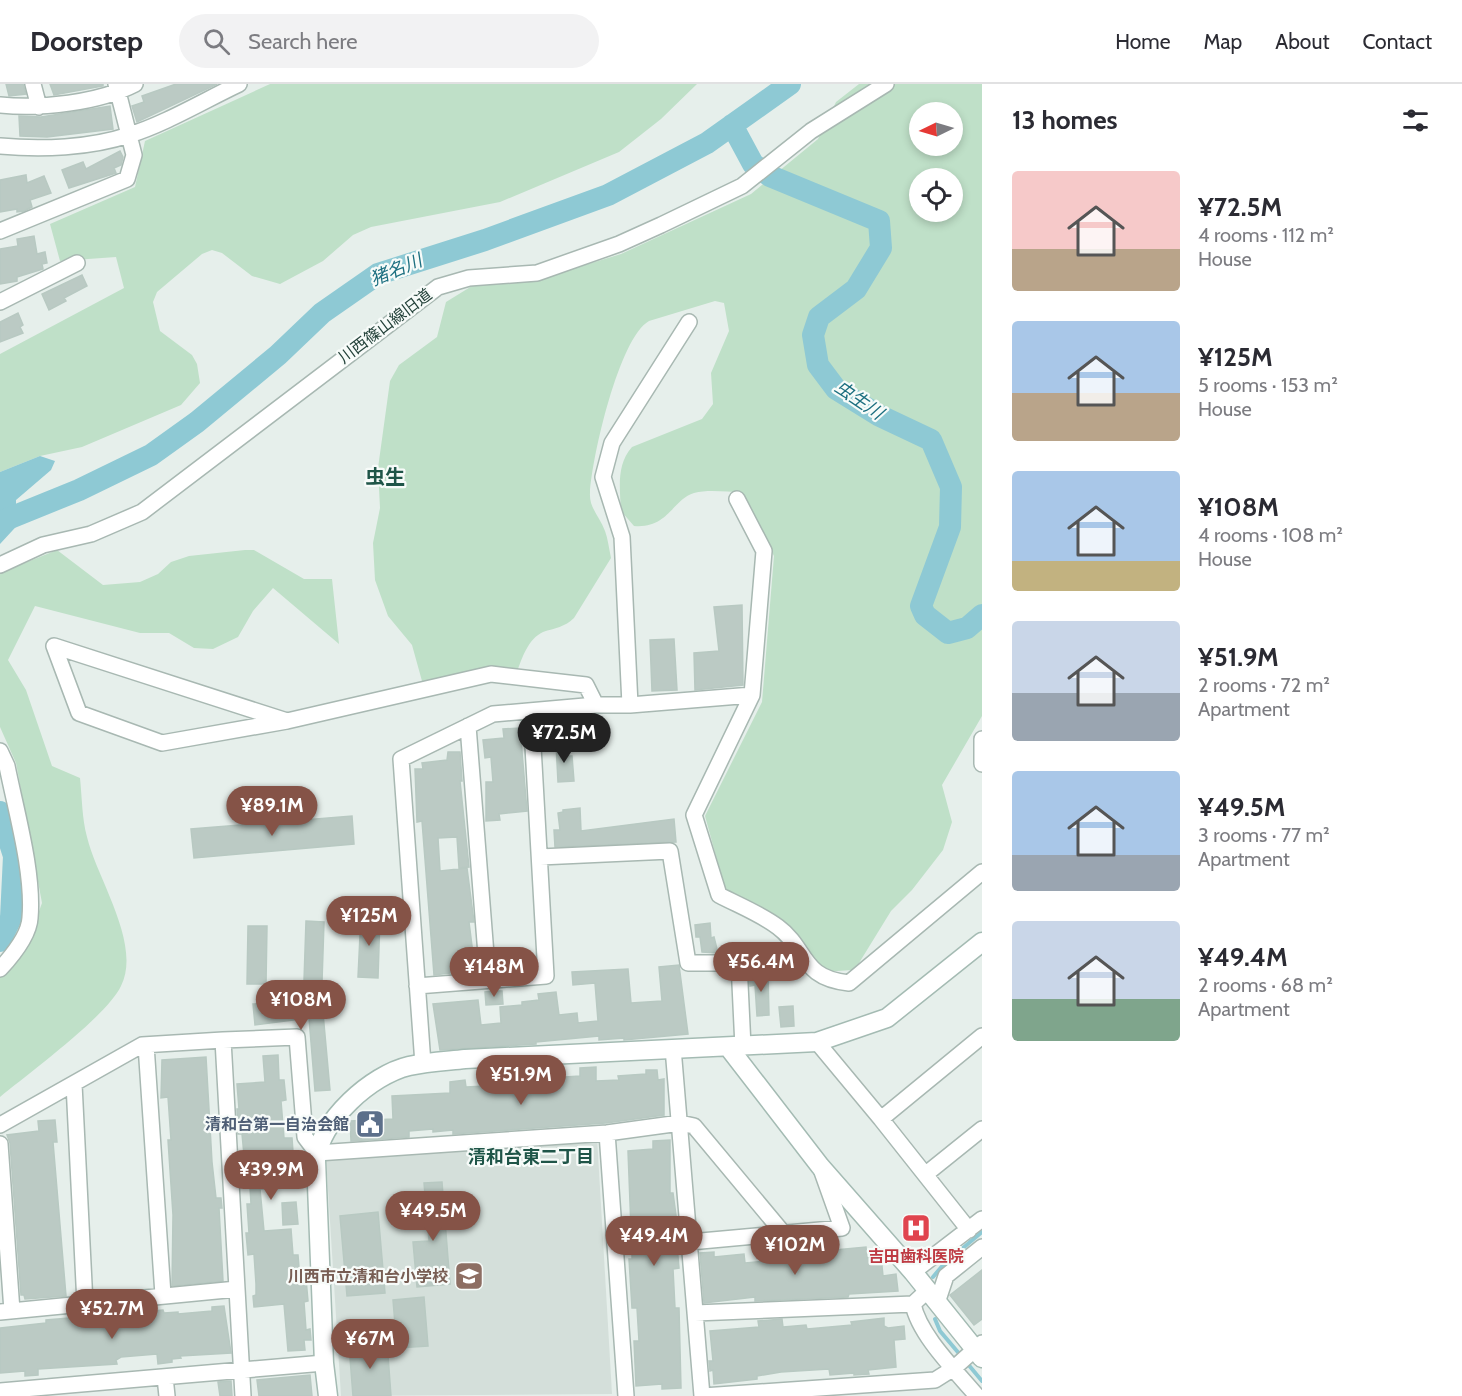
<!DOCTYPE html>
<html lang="en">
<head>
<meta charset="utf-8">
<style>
  body { margin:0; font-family:Cabin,"Noto Sans JP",sans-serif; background:#f2f2f3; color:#2b2b33; height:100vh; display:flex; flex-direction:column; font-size:22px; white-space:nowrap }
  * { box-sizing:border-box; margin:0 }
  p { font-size:20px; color:#7c7c81 }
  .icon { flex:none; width:33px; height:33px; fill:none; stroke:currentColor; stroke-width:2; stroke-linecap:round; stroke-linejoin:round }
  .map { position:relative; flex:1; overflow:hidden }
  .drawer { display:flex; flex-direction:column; background:#fff; width:480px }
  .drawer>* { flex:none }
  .needle { width:39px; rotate:265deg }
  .tools { position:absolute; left:909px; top:18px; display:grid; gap:12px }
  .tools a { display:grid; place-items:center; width:54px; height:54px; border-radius:50%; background:#fff; box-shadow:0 3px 9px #0003; font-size:30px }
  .price { position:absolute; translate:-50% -51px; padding:0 14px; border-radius:21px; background:#855347; color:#fff; font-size:20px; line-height:39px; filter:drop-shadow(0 2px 3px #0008) }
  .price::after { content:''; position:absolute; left:50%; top:36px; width:18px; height:14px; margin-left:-9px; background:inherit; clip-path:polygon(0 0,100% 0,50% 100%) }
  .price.selected { background:#222; color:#fff }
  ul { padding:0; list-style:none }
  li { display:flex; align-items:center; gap:18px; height:150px; padding:0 30px }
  li span { display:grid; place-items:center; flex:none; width:168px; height:120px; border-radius:6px; color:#555 }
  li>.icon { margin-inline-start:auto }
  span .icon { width:72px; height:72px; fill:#fffc; stroke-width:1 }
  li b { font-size:26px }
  h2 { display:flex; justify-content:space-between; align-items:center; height:72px; padding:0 30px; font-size:26px }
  header { display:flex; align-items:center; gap:36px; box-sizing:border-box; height:84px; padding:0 30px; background:#fff; border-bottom:2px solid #e1e1e2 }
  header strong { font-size:28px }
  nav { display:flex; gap:33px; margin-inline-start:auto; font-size:21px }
  .search { width:420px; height:54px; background:#f2f2f3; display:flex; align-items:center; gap:15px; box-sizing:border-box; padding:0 21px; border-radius:33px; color:#7c7c81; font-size:22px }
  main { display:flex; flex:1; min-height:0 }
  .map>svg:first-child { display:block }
</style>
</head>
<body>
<header>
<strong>Doorstep</strong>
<div class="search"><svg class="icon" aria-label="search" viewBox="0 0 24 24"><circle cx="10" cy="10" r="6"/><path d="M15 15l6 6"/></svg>Search here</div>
<nav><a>Home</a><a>Map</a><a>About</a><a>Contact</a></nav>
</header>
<main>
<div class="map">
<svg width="982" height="1312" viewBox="0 0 982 1312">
  <rect width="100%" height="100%" fill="#e6efeb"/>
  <path fill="#d4dfda" d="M597 1053 612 1310 341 1312 326 1073Z"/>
  <path fill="#bfe0c8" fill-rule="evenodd" d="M270 0H697L661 35 619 68 500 118 371 143 353 151 323 177 280 200 252 192 222 169 212 166 202 170 157 208 153 218 160 247 192 271 197 280 200 299 181 321 82 363 40 372 0 388V270L124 204 116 173 60 177 50 140 135 103 145 57Z
    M859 0H982V632L942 701 952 738 943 766 912 806 891 827 859 879 852 886 823 888 782 836 725 805 705 732 762 618 774 472 741 408C727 408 708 405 694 409 673 415 668 445 634 442L621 427C620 405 616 381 632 363L702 335 713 320 711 289 729 247 724 219 715 217 649 237C619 254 592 373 590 409 589 424 600 433 605 447 608 455 609 465 611 474L574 534C565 543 555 544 543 548 528 555 522 574 517 588L489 586 422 597 412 561 388 532 375 496 373 459 380 424 378 384 390 297 399 281 437 253 446 218 472 202 533 197 621 170 751 110 818 55 836 18ZM920 28H952V62H920ZM920 94H952V128H920Z
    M57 466 103 501 140 498 158 490 171 478 189 472 245 466H254L304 495H332L339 560 273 504 253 527 238 553 213 565 194 564 169 549H140L35 522 8 576 26 606 52 682 80 694C82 713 82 735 87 753 97 795 142 860 121 902 107 932 29 989 0 1013V892L25 866 42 819 16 679 0 643V489Z"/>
  <path fill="#8ec9d4" d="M40 372 55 377 51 386 16 416V422L24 434 0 460V388Z"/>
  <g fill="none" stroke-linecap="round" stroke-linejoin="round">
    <path stroke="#8ec9d4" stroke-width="4" d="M933 1193 944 1180 982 1148
      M935 1235 940 1247 962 1273
      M967 1279 982 1297"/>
    <path stroke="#8ec9d4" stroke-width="22" d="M732 41 753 80 770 92 879 137 881 164 856 205 819 233 813 251 818 281 836 305 878 331 931 356 951 403 950 443 921 522 925 531 948 549 967 544 982 531
      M0 438 79 406 151 371 197 338 278 271 322 229 378 190 485 156 608 111 707 59 790 0
      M0 728 14 772 11 834 0 857"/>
  </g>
  <path fill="#bbcac4" stroke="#b8c9c2" stroke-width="1.5" d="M6 0H23L26 10 9 12Z
    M50 0H103V2L54 11Z
    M176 0H217L137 38 132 22 144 18 142 12Z
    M110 22 113 45 47 53 20 52 19 32 41 33Z
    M120 67 123 73 121 81 114 84 116 89 69 104 62 86 83 78 86 85Z
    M26 91 27 99 44 92 51 109 30 116 32 123 24 127 17 128V125L0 128V96Z
    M34 152 37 170 45 168 47 179 42 180 43 185 17 193V197L0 200V165L18 162 17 155Z
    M82 191 87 202 64 214 66 217 49 226 42 210Z
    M18 229 23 241 20 243 23 249 0 258V238Z
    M742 521 743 601 695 606 694 569 719 567 714 523Z
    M674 555 677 606 652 607 650 556Z
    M520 644 527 727 499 730 500 736 486 737V698H493L491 673 485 674 483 656 504 654 503 645Z
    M567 659 568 672H572L574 697 558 698 556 660Z
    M448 668H460L462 697H460L469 783 459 784 457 753 438 754 440 787 467 784 474 838H469L475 886 434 891 422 737 417 738 415 685H423L422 679 447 676Z
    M580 724 581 747 674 735 676 758 555 763 554 746H560L558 729 563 728V726Z
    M352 732 354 760 194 774 191 745Z
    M361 831 380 832 378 894 358 893Z
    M306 837 324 838 322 898 304 897Z
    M710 839 711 854 714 853 718 869 702 868 700 853H696L695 841Z
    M248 842H267L266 900H247Z
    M679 881 688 950 624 956V954L599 956V952L536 958V960L440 966 433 920 478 916 481 941 501 939 500 923 522 921V918L539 916 538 910 556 908 559 931 577 929 578 939 598 937 595 899 573 901 572 888 628 885 631 919 662 917 659 883Z
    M768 890 769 931 757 932 755 901 750 902 749 892Z
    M495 907H502L503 920 486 921 485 908Z
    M301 915V920L322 918 330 1006 315 1007 309 934 255 941 253 920Z
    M793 922 794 942 781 943 779 923Z
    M278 971 279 996H284L286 1016 281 1017 284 1054H292L293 1068H287L289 1103 260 1105 264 1147 291 1145 293 1171H298L300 1196 306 1195 308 1217 304 1218 306 1246 310 1245 311 1256H304L305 1266 288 1267 284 1220 254 1223 253 1212 256 1211V1200L254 1170 248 1171 246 1149H249L247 1120H251L248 1071H244L242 1050H238L237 1025H239L237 1000 265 998 263 972Z
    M206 973 212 1078 216 1114H221L222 1124H219L223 1197 172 1202 173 1131 168 1056H171L168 1013 161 1014 162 976Z
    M596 983V997L619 996 618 992 646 990V986H657L658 996 664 995V1031L606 1039 453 1050V1046L433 1048V1045L409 1047V1053L351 1057 350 1037 393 1035 392 1012 450 1009V998L465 996 466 1003 505 1001 504 994 519 993V996L580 992V984Z
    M55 1036 57 1058H53L66 1212 25 1215 24 1211H21L10 1059 7 1051 39 1047 38 1037Z
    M670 1056V1109H673L680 1161H677L679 1184 673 1185 675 1224H679L681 1304 662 1305V1300L636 1302 634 1257H639L637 1224H632L629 1175H632V1170L628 1067 653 1065V1057Z
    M442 1098 450 1200 417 1203 413 1158 429 1157 424 1099Z
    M296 1118 298 1140 283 1141 282 1119Z
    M378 1128 385 1209 347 1212 340 1132Z
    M813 1161V1168L866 1163 867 1174 881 1172 883 1192 896 1190 898 1207 849 1210 848 1213 755 1217V1213L704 1219 700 1169 714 1168V1173L744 1170 745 1179 778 1176V1168L802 1166 801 1162Z
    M982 1186V1235L974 1241 950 1211Z
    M424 1213 428 1262 397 1264 393 1216Z
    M224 1222 231 1269 180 1272 181 1274 172 1275V1278L158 1280 157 1270 121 1273 116 1276 117 1280 38 1285V1291L25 1292V1287L0 1289V1244L46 1239V1236L163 1226 164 1229 178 1228V1230L212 1227V1223Z
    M884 1234V1242L888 1244 904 1242 905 1255 894 1256 896 1283 868 1286 869 1290 854 1291V1289L830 1291 829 1285 781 1288 757 1292V1295L714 1300 713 1286 710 1287 709 1277H713L710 1247 759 1243 758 1237 782 1235 783 1243 806 1241 807 1245 852 1241 851 1238Z
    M387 1258 391 1312H353L349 1261Z
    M310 1291 312 1312H259L257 1296Z
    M231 1297 232 1312H220L218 1298Z"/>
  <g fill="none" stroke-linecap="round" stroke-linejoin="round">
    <g stroke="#a8b8b2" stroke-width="18">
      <path id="street" d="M33 0 39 23
        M0 21C41 25 98 19 135 0
        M0 62C41 66 90 64 129 51 165 40 205 16 239 0
        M0 147 127 95 134 71 116 0
        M0 218 77 179
        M689 238 612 359 603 393 622 453 630 621 752 611
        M737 415 764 467 752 611 694 731 719 811C738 821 761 830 778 843 808 865 800 894 849 899L982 788
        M0 481 43 461 91 450 142 428 438 203 469 194 537 189 619 160 661 141 742 102 811 47 886 0
        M287 637 162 659 79 629 54 562 287 637 491 590 586 601 596 621H630
        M468 642 488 896
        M982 655V680
        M0 667 7 682C16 727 34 789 30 834 29 852 12 872 0 885
        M540 773 670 767 688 879H739L743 963
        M417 902 546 892 531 627
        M817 958 881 1035 982 952
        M146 961 163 1211
        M673 964 702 1312
        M423 980 401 675 493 630 596 621
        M74 1000 85 1220
        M881 1035 969 1146
        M0 1041 142 961 223 956
        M607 1049 626 1312
        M0 1060 12 1227
        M926 1090 982 1045
        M690 1158 842 1144 821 1085
        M913 1188 982 1135
        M237 1205 243 1312
        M937 1219 946 1192 982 1163
        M913 1220C919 1251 956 1287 977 1312
        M0 1228 237 1205 223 956 297 953 305 1053 317 1069 607 1049 680 1039 694 1042 784 1150
        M695 1229 913 1220 927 1207
        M165 1293 167 1312
        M0 1307 324 1279
        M703 1312 935 1296 954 1284 982 1259"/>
    </g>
    <g stroke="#a4bbb3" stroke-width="21">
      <path id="secondary" d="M729 964 820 1082 913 1188 982 1274
        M328 1312 324 1279 316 1076C321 1036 371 991 409 982 427 978 447 977 465 975L817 958 887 934 982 858"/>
    </g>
    <use href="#street" stroke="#fff" stroke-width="15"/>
    <use href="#secondary" stroke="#fff" stroke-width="18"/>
  </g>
  <defs>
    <g id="civic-square" transform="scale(1.5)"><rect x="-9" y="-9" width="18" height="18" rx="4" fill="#5c6f8a" stroke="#f7fbf9"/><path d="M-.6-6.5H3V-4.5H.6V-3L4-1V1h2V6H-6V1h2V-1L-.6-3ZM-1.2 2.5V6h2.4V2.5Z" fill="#fff"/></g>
    <g id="hospital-square" transform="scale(1.5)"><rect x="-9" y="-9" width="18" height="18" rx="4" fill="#e0444e" stroke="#f7fbf9"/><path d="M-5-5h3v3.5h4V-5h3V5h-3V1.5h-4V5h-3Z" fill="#fff"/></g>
    <g id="school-square" transform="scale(1.5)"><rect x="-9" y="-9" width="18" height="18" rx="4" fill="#8d6e63" stroke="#f7fbf9"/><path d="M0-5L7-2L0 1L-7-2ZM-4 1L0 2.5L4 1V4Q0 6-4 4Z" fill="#fff"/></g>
  </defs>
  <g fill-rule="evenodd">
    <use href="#civic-square" x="370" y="1040"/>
    <use href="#hospital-square" x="916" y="1144"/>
    <use href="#school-square" x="469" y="1192"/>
  </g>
  <g text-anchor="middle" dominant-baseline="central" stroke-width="4.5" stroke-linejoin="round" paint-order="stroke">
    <g font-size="16" fill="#24423a" stroke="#f7fbf9">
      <text transform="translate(385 242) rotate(-37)">川西篠山線旧道</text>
    </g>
    <g font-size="16" font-weight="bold" fill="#4e5e75" stroke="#f7fbf9" text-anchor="end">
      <text x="349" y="1040">清和台第一自治会館</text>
    </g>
    <g font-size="16" font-weight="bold" fill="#be3a42" stroke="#f7fbf9">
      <text x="916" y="1172">吉田歯科医院</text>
    </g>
    <g font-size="16" font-weight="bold" fill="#785e54" stroke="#f7fbf9" text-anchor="end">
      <text x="448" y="1192">川西市立清和台小学校</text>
    </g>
    <g font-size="18" font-style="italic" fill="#1c6f80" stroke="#f7fbf9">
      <text transform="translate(396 186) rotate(-23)">猪名川</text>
      <text transform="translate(859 316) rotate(34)">虫生川</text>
    </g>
    <g font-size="18" font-weight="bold" fill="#1f5548" stroke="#f7fbf9">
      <text x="531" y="1073">清和台東二丁目</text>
    </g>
    <g font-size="20" font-weight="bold" fill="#1f5548" stroke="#f7fbf9">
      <text x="385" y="393">虫生</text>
    </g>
  </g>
</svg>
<div class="tools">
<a><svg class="needle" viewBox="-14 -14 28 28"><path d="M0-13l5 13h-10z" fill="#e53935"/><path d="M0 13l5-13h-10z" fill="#7c7c81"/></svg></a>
<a><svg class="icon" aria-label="locate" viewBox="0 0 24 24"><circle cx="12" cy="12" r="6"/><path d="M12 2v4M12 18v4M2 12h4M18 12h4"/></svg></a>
</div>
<b class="price selected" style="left:564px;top:680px">¥72.5M</b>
<b class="price" style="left:272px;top:753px">¥89.1M</b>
<b class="price" style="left:369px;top:863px">¥125M</b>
<b class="price" style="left:761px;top:909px">¥56.4M</b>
<b class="price" style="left:494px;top:914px">¥148M</b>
<b class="price" style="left:301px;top:947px">¥108M</b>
<b class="price" style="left:521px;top:1022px">¥51.9M</b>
<b class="price" style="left:271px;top:1117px">¥39.9M</b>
<b class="price" style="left:433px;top:1158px">¥49.5M</b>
<b class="price" style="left:654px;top:1183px">¥49.4M</b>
<b class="price" style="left:795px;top:1192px">¥102M</b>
<b class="price" style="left:112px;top:1256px">¥52.7M</b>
<b class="price" style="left:370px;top:1286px">¥67M</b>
</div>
<section class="drawer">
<h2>13 homes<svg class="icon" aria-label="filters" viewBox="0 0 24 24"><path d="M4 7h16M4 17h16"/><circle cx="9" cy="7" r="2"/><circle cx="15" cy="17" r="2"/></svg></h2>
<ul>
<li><span style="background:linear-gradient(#f6c9c9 65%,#b9a48a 0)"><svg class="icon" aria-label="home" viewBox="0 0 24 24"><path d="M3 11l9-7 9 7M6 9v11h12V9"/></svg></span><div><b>¥72.5M</b><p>4 rooms · 112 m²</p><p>House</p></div></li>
<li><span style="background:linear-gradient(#a9c7e8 60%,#b9a48a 0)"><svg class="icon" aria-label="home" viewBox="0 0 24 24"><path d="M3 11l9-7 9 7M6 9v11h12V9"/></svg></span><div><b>¥125M</b><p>5 rooms · 153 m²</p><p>House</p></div></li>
<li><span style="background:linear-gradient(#a9c7e8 75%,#c2b280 0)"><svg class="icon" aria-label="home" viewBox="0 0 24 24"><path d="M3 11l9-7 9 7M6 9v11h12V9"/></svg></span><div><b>¥108M</b><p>4 rooms · 108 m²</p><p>House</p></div></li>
<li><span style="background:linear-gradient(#c9d6e8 60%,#9aa5b1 0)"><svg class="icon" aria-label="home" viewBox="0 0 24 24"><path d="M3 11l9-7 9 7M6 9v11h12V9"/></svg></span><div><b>¥51.9M</b><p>2 rooms · 72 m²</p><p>Apartment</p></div></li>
<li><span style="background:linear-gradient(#a9c7e8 70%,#9aa5b1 0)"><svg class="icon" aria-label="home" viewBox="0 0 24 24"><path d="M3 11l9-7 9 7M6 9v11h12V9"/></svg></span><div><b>¥49.5M</b><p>3 rooms · 77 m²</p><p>Apartment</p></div></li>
<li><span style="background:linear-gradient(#c9d6e8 65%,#7fa58c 0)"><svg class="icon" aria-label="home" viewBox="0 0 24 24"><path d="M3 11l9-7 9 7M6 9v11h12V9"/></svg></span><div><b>¥49.4M</b><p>2 rooms · 68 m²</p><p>Apartment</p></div></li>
</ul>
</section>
</main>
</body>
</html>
